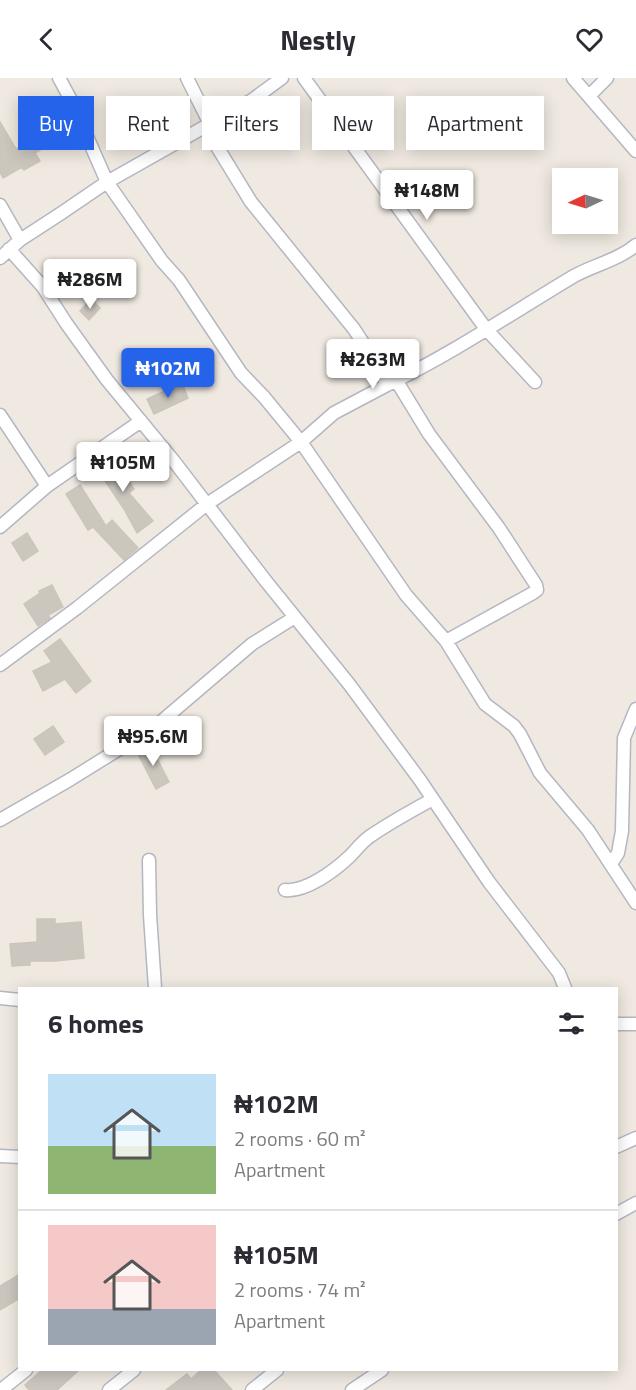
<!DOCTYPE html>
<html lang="en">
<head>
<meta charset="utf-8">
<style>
  body { margin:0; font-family:"Titillium Web",sans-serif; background:#f7f7f7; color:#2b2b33; height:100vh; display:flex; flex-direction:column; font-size:22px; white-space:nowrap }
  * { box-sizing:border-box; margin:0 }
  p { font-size:20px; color:#7c7c81 }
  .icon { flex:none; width:33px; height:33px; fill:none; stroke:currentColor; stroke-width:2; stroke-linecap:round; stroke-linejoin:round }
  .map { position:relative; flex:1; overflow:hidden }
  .side { position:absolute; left:18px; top:909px; width:600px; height:384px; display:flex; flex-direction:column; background:#fff; border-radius:0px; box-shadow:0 3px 15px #0003 }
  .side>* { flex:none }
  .top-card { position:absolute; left:18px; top:18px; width:600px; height:54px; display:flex; gap:12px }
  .needle { width:39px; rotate:266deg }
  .tools { position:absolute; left:552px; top:90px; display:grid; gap:12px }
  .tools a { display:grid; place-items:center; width:66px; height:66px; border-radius:0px; background:#fff; box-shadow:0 3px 15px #0003; font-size:30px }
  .price { position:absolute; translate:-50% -51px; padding:0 14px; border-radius:6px; background:#fff; color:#222; font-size:20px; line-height:39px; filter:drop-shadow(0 2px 3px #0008) }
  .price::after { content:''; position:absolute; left:50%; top:36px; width:18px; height:14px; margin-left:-9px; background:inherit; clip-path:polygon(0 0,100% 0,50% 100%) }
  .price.active { background:#2563eb; color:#fff }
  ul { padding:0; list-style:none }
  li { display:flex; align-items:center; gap:18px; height:150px; padding:0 30px }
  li+li { border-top:2px solid #e1e1e2 }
  li span { display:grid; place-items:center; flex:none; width:168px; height:120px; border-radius:0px; color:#555 }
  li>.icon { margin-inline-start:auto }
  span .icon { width:72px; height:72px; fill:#fffc; stroke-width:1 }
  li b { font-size:26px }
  h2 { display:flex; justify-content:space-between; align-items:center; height:72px; padding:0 30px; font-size:26px }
  .tag { padding:0 21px; border-radius:0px; background:#fff; box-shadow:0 3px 15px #0003; font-size:21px; line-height:54px }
  .tag.active { background:#2563eb; color:#fff }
  header { display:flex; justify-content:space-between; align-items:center; height:78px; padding:0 30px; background:#fff; font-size:27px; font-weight:700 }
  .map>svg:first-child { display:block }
</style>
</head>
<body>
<header><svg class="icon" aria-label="back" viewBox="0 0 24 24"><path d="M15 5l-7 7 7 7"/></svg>Nestly<svg class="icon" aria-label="heart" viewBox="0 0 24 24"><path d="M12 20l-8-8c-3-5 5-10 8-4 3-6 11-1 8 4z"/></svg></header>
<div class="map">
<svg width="636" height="1312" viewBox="0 0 636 1312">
  <rect width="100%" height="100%" fill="#efe9e1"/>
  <path fill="#cbc7bf" stroke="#cbc5ba" stroke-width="1.5" d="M64 34 73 52 35 75 40 83 24 92 22 89 3 100 0 94V44L16 71 35 60 31 53Z
    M91 221 100 230 89 242 80 233Z
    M182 305 188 320 154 336 147 321Z
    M111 377 134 411 129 415 153 443 137 455 124 431 95 388Z
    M80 407 106 448 112 442 138 470 124 482 93 449 88 452 66 416Z
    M27 455 38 473 23 483 12 465Z
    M52 507 63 529 48 537 50 540 38 548 24 526 40 515 39 513Z
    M60 561 91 603 76 615 65 601 43 613 33 593 52 584 44 573Z
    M53 648 64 664 45 677 34 661Z
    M150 667 169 704 156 711 137 674Z
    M37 841H55V846L81 844 84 880 55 883H30V887L12 888 10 866 37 864Z
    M20 1196V1220L0 1232V1208Z
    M42 1292H79L57 1312H29L25 1307Z
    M201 1292H214L232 1312H166L187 1296 191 1301Z"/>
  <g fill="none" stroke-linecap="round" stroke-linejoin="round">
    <g stroke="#b4b7c1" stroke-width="15">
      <path id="street" d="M59 0 71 22 107 104 162 183 179 202 241 295 264 319 301 364 406 517 446 563 485 626 514 648 520 656 540 695 588 752 636 825
        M187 0 210 46
        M304 0 486 251 535 304
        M573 0 636 73
        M589 18 607 0
        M205 49 251 124 354 251 376 285 387 307C452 276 512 235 574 198 594 187 618 182 636 167
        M0 127 20 162
        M9 171 43 209 66 245 107 302 173 382 265 502 349 606 420 702 489 804 559 895 565 910
        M0 180 20 162 60 136 107 104 252 22 282 0
        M396 302 429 356 499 450 536 507 537 512 533 515 446 563
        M0 337 47 408
        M0 449 47 408 141 343
        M0 587 77 530 207 426 301 364 334 335 387 307
        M0 742 71 701 156 648 252 566 295 539
        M149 782 150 837 155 910
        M611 786 618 775 622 753 624 660 636 631
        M285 812C306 814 334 793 349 779 356 772 361 765 369 759 389 745 411 733 433 721
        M0 920 20 922
        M616 946H636
        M616 1069 636 1060
        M0 1078 20 1079
        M616 1136 636 1125
        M1 1312 26 1292
        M109 1312 134 1292
        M252 1312 277 1292
        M352 1312 382 1292"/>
    </g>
    <use href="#street" stroke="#fff" stroke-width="12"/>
  </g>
</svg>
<div class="tools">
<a><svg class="needle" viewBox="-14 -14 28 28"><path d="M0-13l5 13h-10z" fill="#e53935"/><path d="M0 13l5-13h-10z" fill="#7c7c81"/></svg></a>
</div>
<b class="price" style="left:427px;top:143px">₦148M</b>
<b class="price" style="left:90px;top:232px">₦286M</b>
<b class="price" style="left:373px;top:312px">₦263M</b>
<b class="price active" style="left:168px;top:321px">₦102M</b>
<b class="price" style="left:123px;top:415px">₦105M</b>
<b class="price" style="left:153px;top:689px">₦95.6M</b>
<div class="top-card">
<a class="tag active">Buy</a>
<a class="tag">Rent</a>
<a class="tag">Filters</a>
<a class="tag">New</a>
<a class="tag">Apartment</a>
</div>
<section class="side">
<h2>6 homes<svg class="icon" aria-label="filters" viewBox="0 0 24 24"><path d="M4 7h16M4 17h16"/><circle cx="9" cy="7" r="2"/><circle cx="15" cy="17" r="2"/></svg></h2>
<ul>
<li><span style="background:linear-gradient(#bfe0f5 60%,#8fb573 0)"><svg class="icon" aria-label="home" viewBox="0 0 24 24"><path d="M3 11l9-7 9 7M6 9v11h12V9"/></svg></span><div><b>₦102M</b><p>2 rooms · 60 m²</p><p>Apartment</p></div></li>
<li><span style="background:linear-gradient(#f6c9c9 70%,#9aa5b1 0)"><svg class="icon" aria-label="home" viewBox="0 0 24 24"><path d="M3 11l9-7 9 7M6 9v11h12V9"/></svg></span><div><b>₦105M</b><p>2 rooms · 74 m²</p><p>Apartment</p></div></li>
</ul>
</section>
</div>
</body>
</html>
